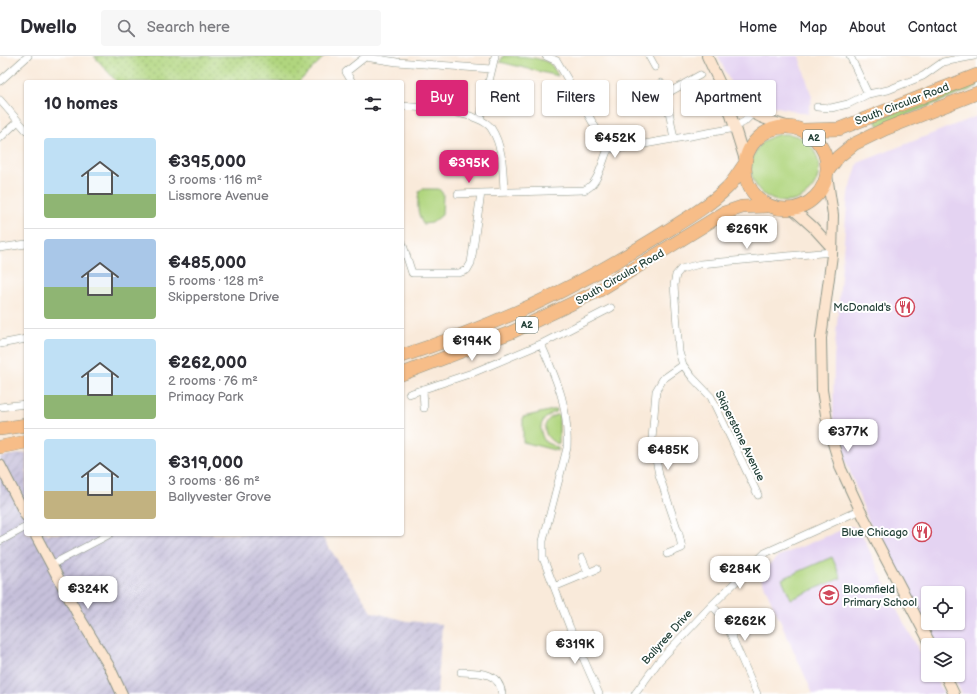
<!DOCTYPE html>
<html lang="en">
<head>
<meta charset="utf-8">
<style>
  body { margin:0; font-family:"Balsamiq Sans",sans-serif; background:#f7f7f7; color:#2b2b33; height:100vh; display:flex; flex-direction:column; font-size:15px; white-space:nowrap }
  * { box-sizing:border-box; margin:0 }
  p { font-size:13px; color:#7c7c81 }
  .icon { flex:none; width:22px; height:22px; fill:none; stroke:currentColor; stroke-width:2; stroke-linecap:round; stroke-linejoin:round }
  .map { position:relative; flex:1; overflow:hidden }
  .sheet { position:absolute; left:24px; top:24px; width:380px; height:456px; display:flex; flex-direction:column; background:#fff; border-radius:4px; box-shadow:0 1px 3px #0004 }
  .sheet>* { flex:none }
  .hud { position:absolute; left:416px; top:24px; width:380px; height:36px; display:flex; gap:8px }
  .controls { position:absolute; left:921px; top:530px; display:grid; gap:8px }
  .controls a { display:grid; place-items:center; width:44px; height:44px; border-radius:4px; background:#fff; box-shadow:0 1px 3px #0004; font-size:20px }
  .price { position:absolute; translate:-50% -34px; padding:0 9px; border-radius:8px; background:#fff; color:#222; font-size:13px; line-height:26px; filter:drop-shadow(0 1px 2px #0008) }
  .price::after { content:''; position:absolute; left:50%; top:24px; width:12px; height:9px; margin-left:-6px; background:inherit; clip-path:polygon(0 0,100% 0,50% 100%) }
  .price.on { background:#db2777; color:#fff }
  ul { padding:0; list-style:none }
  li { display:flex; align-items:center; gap:12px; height:100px; padding:0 20px }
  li+li { border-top:1px solid #e1e1e2 }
  li span { display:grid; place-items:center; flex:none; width:112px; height:80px; border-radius:4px; color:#555 }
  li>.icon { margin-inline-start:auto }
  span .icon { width:48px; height:48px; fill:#fffc; stroke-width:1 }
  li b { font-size:17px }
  h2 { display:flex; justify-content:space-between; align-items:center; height:48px; padding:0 20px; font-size:17px }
  .pill { padding:0 14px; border-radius:4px; background:#fff; box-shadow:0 1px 3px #0004; font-size:14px; line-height:36px }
  .pill.on { background:#db2777; color:#fff }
  header { display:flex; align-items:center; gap:24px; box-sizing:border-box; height:56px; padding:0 20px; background:#fff; border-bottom:1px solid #e1e1e2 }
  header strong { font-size:19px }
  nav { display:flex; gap:22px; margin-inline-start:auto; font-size:14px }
  .search { width:280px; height:36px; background:#f7f7f7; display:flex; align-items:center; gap:10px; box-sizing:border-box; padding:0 14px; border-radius:4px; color:#7c7c81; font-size:15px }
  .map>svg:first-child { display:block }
</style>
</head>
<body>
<header>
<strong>Dwello</strong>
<div class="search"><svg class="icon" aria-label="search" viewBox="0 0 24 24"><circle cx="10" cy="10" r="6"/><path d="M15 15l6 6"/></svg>Search here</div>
<nav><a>Home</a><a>Map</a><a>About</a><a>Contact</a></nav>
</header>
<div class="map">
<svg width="977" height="638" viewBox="0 0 977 638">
  <defs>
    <pattern id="industrial-furrows" width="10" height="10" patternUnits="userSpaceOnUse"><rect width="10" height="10" fill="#c6c0da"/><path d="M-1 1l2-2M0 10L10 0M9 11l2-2" fill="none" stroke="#a09db2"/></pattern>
    <pattern id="park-dots" width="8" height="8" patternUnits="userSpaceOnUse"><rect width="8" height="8" fill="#b0d57e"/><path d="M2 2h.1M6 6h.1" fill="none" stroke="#8fae68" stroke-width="1.8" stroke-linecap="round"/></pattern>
  </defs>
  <rect width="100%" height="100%" fill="#fff"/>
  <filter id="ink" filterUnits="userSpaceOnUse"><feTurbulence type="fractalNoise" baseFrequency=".025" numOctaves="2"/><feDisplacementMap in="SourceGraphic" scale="8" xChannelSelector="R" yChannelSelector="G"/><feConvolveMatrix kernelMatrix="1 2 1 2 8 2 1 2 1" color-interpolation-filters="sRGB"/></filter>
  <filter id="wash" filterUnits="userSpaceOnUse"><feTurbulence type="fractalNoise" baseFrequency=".012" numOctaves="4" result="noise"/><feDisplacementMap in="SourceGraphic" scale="16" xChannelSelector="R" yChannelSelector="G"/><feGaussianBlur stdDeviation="0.9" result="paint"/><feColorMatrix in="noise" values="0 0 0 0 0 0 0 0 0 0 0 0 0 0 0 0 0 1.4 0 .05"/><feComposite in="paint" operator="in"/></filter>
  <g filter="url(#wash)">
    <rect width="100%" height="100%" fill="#f9eada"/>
    <path fill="#e4d3f2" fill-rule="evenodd" d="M718 0H799L812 41 808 58 748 44 732 30Z
      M977 60V638H962L952 619H958V589H936L868 464 833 370 834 302 848 139 858 107ZM928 537H958V567H928Z
      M851 470 860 474 899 558 928 610V619H933L944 638H813L760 520 765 512 779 500Z"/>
    <path fill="url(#industrial-furrows)" d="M26 397V478H320L372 556 407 565 442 568 437 638H0V401Z"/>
    <path fill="#b0d57e" stroke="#688959" d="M503 0C517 0 536 0 549 7 553 10 556 16 558 20L500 6Z
      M977 25V31L878 70 875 64Z
      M751 112a34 34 0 1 1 68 0a34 34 0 1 1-68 0Z
      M423 133H439L443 138 442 159 432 167 423 168C417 158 417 147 419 136Z
      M557 353V355C542 362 536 370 545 386L558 392V395L523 386V361Z
      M556 359H559V388C543 384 539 365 556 359Z
      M832 501 841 522 791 543 782 523Z"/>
    <path fill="url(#park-dots)" stroke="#688959" d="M94 0H325L299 26H117Z"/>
  </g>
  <g filter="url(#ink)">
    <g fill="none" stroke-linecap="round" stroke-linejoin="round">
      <g stroke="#8c9487" stroke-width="8">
        <path id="street" d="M546 0 557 5 608 93H616L730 73 744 66 752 58
          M649 0 655 11
          M850 0 868 38
          M0 25 28 0
          M352 26 346 16 365 1 397 6 491 13
          M661 27 666 38 674 83
          M666 38 700 19
          M0 44 26 74
          M402 50C422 52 479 55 491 72 503 90 503 114 504 135
          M817 51 831 52 848 48 868 38 888 34 923 20 943 6 974 0
          M480 63 495 0
          M0 82 18 65
          M458 138 481 137
          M402 186 412 217H459L467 214 471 207 481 137 584 134C598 130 602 106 608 93
          M0 192 26 188
          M0 288 26 283
          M423 333 424 352
          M409 338 472 317 541 288
          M0 351 26 348
          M758 439 711 341 692 321 683 309 679 296 674 229 676 219 681 213 700 208 832 196
          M0 485 26 471
          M667 498 682 492 679 478 659 419 652 383 656 335 663 323 683 309
          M582 502 588 516
          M51 509 110 478
          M554 531 597 513
          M712 549 724 563 757 638
          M461 616C479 617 499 615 502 638
          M599 638 570 572 543 502V485L567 392C569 350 557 325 541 288L611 252
          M635 638 659 605 712 549 765 497 860 454"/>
      </g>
      <g stroke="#8c9487" stroke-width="12">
        <path id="secondary" d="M707 0 723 34 745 104
          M724 34C746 56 760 63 790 71
          M827 119 833 159 832 199 821 282 822 334 828 371 841 413 860 454 931 589
          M793 153 813 171 832 192
          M0 409 26 460
          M35 478 78 559 109 610 122 638
          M945 619 954 638"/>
      </g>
      <g stroke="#8c9487" stroke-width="14">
        <path id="highway" d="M745 112a41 41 0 1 1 82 0a41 41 0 1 1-82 0Z
          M803 74 839 73 977 19
          M827 116 838 101 854 88 885 73 977 37
          M402 300C494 270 572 234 654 183 679 167 707 152 728 131 734 125 739 116 744 109
          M402 318 512 276 598 235 724 157 742 151 767 150
          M0 373 26 369
          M0 391 26 386"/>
      </g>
      <use href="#street" stroke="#fff" stroke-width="7"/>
      <use href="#secondary" stroke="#fce5cf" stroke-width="10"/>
      <use href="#highway" stroke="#f7bd88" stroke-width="13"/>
    </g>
  </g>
  <defs>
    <g id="restaurant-ring" transform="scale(1)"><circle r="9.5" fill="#fff" stroke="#d1495b" stroke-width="1.5"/><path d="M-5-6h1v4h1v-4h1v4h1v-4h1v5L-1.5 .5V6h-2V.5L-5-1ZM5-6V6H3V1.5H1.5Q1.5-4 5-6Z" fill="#d1495b"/></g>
    <g id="school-ring" transform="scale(1)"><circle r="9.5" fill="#fff" stroke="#d1495b" stroke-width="1.5"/><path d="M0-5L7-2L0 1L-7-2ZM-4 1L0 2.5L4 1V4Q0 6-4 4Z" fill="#d1495b"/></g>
  </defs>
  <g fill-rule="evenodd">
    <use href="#restaurant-ring" x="905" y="251"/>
    <use href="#restaurant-ring" x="922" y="476"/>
    <use href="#school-ring" x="829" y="539"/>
  </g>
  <g text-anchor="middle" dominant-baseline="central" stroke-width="4" stroke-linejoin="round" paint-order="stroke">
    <g fill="#fff" stroke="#627771" stroke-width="1">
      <rect x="803" y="74" width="22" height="16" rx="3"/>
      <rect x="516" y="261" width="22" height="16" rx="3"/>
    </g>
    <g font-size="10" font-weight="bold" fill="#1f3d34">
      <text x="814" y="82">A2</text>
      <text x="527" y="269">A2</text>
    </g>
    <g font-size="11" fill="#1f3d34" stroke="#fff">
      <text transform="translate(902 48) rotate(-21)">South Circular Road</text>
      <text transform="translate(620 221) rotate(-30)">South Circular Road</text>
      <text transform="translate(740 380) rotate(64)">Skiperstone Avenue</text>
      <text transform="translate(667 581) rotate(-48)">Ballyree Drive</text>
    </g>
    <g font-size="11" fill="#1f3d34" stroke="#fff" text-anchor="end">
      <text x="891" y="251">McDonald's</text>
      <text x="908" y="476">Blue Chicago</text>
      <text x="843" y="533" text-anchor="start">Bloomfield<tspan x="843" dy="13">Primary School</tspan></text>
    </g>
  </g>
</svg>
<div class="controls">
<a><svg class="icon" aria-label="locate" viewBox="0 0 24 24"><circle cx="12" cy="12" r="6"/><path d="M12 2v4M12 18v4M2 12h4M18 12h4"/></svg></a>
<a><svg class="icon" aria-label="layers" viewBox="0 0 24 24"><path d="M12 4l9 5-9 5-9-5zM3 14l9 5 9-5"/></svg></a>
</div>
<b class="price" style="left:615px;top:103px">€452K</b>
<b class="price on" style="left:469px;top:128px">€395K</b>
<b class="price" style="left:747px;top:194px">€269K</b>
<b class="price" style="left:472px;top:306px">€194K</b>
<b class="price" style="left:848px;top:397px">€377K</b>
<b class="price" style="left:668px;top:415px">€485K</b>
<b class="price" style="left:740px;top:534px">€284K</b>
<b class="price" style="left:88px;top:554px">€324K</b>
<b class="price" style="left:745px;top:586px">€262K</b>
<b class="price" style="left:575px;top:609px">€319K</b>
<div class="hud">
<a class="pill on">Buy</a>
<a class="pill">Rent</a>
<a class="pill">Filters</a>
<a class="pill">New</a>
<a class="pill">Apartment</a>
</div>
<section class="sheet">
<h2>10 homes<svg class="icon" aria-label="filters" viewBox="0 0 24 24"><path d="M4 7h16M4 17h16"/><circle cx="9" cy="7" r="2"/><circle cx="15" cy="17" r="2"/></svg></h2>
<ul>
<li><span style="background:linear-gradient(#bfe0f5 70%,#8fb573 0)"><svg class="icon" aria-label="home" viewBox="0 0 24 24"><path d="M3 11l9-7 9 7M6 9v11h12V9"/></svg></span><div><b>€395,000</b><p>3 rooms · 116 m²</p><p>Lissmore Avenue</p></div></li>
<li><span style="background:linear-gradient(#a9c7e8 60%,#8fb573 0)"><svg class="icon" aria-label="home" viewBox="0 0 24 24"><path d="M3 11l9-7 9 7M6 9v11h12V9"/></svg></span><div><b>€485,000</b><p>5 rooms · 128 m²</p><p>Skipperstone Drive</p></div></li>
<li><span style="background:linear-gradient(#bfe0f5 70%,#8fb573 0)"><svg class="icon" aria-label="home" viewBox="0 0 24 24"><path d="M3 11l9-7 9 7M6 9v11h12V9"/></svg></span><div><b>€262,000</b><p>2 rooms · 76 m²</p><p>Primacy Park</p></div></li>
<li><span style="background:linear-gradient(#bfe0f5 65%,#c2b280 0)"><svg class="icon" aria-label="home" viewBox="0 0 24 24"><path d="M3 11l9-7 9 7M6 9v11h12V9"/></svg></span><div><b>€319,000</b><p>3 rooms · 86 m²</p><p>Ballyvester Grove</p></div></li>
</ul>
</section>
</div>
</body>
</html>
